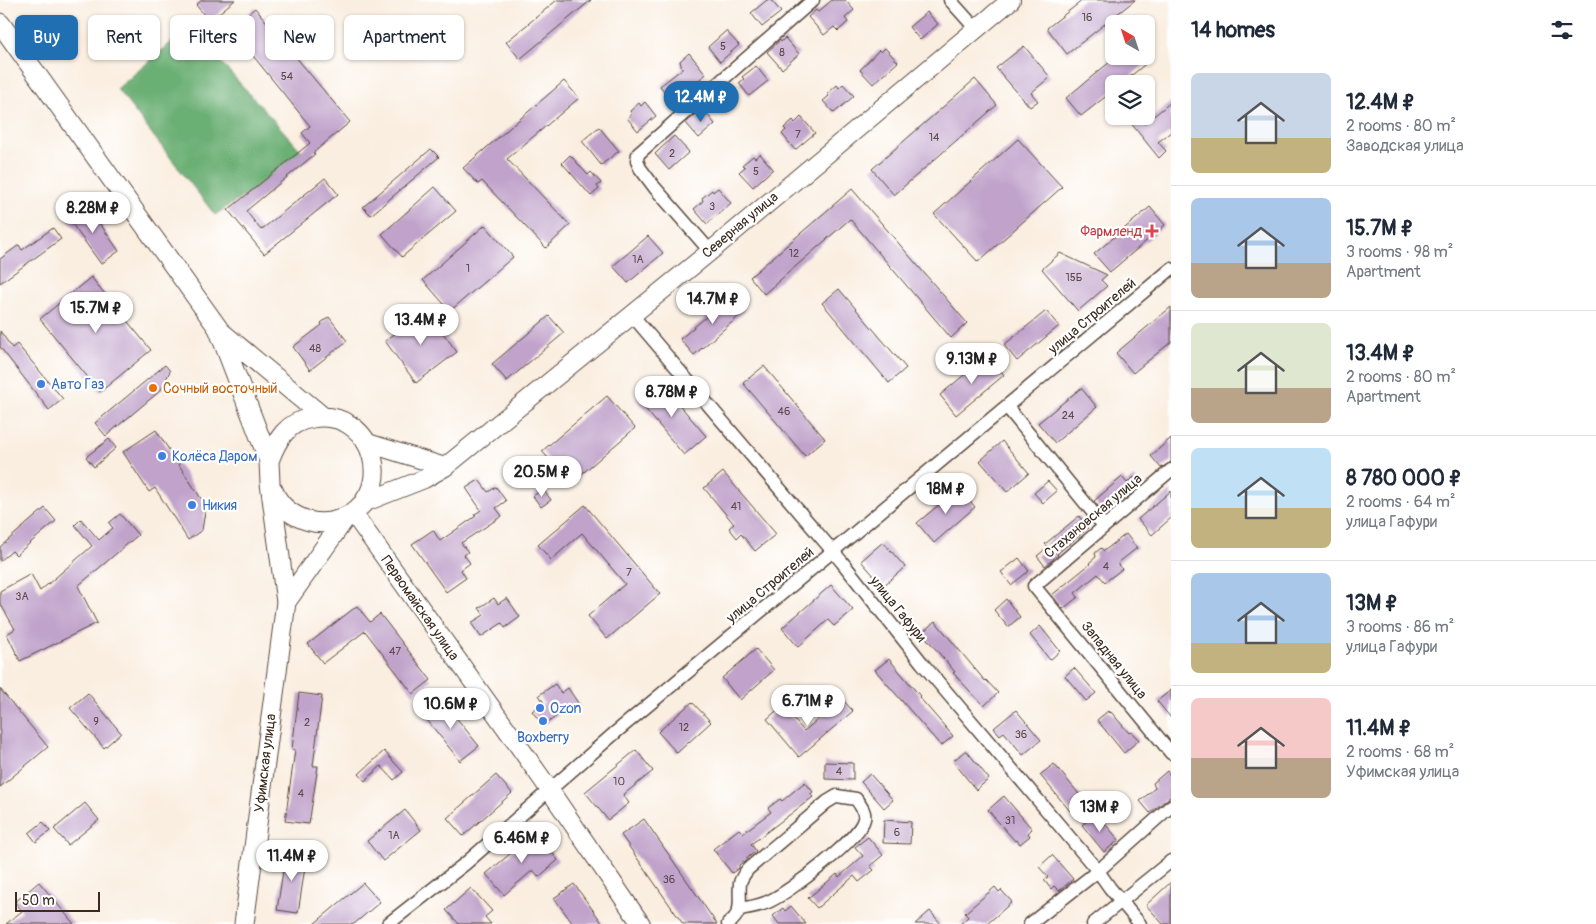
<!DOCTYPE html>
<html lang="en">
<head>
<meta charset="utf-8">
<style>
  body { margin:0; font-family:Pangolin,sans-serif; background:#f6f6f7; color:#1f2937; height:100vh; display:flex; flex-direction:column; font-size:19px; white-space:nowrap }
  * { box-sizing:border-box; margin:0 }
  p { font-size:16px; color:#747a83 }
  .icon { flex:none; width:28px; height:28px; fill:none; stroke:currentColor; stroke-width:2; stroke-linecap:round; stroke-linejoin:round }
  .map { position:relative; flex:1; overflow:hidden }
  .details { display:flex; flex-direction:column; background:#fff; width:425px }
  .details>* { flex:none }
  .top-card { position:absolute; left:15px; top:15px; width:475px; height:45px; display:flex; gap:10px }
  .needle { width:32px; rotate:321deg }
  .fabs { position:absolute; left:1105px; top:15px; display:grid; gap:10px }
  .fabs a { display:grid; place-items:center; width:50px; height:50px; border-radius:8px; background:#fff; box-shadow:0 1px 4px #0004; font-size:25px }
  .scale { position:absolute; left:15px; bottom:12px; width:85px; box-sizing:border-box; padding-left:5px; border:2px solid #3b2a1e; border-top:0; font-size:14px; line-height:18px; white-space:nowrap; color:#3b2a1e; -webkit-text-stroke:4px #fff; paint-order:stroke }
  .price { position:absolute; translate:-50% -42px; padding:0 11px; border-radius:18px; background:#fff; color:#222; font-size:16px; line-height:32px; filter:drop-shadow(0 1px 2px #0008) }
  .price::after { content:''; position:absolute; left:50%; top:30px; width:15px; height:11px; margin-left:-8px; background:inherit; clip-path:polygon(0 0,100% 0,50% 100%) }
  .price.on { background:#1f6fb2; color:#fff }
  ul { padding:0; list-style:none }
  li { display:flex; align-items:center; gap:15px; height:125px; padding:0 20px }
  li+li { border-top:1px solid #e0e1e3 }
  li span { display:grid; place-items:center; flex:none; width:140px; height:100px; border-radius:8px; color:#555 }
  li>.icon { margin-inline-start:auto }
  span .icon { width:60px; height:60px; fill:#fffc; stroke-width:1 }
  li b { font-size:21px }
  h2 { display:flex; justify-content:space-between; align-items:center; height:60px; padding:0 20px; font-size:21px }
  .pill { padding:0 18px; border-radius:8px; background:#fff; box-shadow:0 1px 4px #0004; font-size:18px; line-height:45px }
  .pill.on { background:#1f6fb2; color:#fff }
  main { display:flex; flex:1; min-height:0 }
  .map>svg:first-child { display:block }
</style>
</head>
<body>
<main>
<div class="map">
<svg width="1171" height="924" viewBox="0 0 1171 924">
  <rect width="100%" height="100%" fill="#fff"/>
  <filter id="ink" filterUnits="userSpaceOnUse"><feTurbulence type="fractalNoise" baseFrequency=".02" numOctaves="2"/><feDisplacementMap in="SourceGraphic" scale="10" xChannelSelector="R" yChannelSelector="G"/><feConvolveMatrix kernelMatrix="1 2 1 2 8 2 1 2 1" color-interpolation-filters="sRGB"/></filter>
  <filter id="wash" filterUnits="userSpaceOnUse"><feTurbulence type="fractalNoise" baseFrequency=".0096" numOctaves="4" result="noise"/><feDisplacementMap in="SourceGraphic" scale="20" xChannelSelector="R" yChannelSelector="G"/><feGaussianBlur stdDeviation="1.12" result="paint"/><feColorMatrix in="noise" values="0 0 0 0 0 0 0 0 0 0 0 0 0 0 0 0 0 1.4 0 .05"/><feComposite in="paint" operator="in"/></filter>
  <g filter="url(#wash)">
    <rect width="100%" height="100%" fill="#faeee0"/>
    <path fill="#6baf73" stroke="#536c48" d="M189 27 305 155 215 215 117 89Z"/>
    <g id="blocks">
      <path fill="#c0a2ca" d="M202 0H235L209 21 196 5Z
        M557 0H591L520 59 506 42Z
        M767 0H771L781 12 762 27 751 13Z
        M832 0H845L854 10 845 18 848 22 838 31 834 27 824 35 808 17 816 10 818 12Z
        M1083 0H1135L1067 54 1047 28Z
        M255 8 350 122 313 153 315 154 246 211 261 230 325 178 338 194 264 254 228 210 310 143 302 133 310 126 245 46 234 55 219 37Z
        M927 12 938 24 920 40 909 27Z
        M726 31 739 45 720 62 708 47Z
        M785 38 799 54 782 69 767 52 780 40 781 42Z
        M1024 46 1050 77 1031 93 1038 101 1030 107 996 68Z
        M885 48 898 62 873 84 860 70 879 50 881 52Z
        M689 53 706 74 673 102 660 86 682 69 680 61Z
        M1117 56H1144L1149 61 1121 84H1114V90L1081 116 1066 98Z
        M756 66 768 81 749 96 739 83 744 79 742 77Z
        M975 79 997 105 894 195 872 169Z
        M564 81 579 98 507 159 570 225 546 248 482 181 478 184 463 168Z
        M843 84 854 96 834 113 823 101 829 96 827 94 837 85 839 88Z
        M645 102 656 116 638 131 627 118 632 114 630 111 639 103 641 106Z
        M1171 102V132L1158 142 1166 151 1159 158 1130 122 1138 116 1144 124Z
        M702 108 715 124 699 138 686 123Z
        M801 117 815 133 795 150 782 134 786 130 784 128 793 120 795 123Z
        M599 127 619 151 601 165 582 141Z
        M674 136 689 152 669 170 655 154Z
        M1018 139 1062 187 978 262 934 214Z
        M431 149 439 157 371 215 363 207Z
        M760 154 773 169 753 187 739 172 745 167 742 165 753 156 755 158Z
        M570 155 588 175 591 172 601 183 597 186 599 189 591 196 562 163Z
        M435 187 456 211 402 257 382 234Z
        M718 188 731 203 707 224 694 209 703 201 702 198 712 190 713 192Z
        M852 189 967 323 951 338 850 219 764 294 750 277Z
        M86 204 119 251 101 264 67 217Z
        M1150 207 1165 225 1110 272 1094 254Z
        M485 225 513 257 450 311 423 280Z
        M53 228 61 239 0 283V259L19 245 22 250Z
        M648 236 663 253 628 283 613 266Z
        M1060 253 1107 275 1101 280 1107 286 1078 311 1042 269Z
        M91 277 151 350 100 392 40 319Z
        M839 289 906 368 889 383 822 303Z
        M732 295 745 311 694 355 680 339Z
        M1171 307V342L1133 373 1116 353Z
        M426 310 457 352 416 383 385 341Z
        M1046 311 1059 326 1017 361 1004 345Z
        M549 316 564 333 507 381 492 364Z
        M329 317 347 341 310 370 293 347 322 325 321 323Z
        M0 331 12 348 17 344 63 399 49 410 0 347Z
        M988 355 1004 375 956 415 940 395Z
        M165 365 170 371 161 390 106 436 95 423Z
        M764 366 825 439 805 456 743 383Z
        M659 381 706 436 684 455 637 399Z
        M1081 388 1097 407 1055 443 1038 423Z
        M607 396 635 428 570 484 542 451Z
        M156 430 206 506 202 530 188 540 155 488 149 492 123 452Z
        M1171 438V462L1161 468 1151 456Z
        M109 439 116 448 94 467 86 457Z
        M1002 441 1029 473 1007 492 980 461Z
        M723 472 776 534 755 551 741 534 737 538 729 528 734 524 704 488Z
        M1122 477 1127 483 1134 477 1141 485 1105 515 1094 501Z
        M479 480 488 492 496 487 506 501 496 508 502 516 461 543 468 552 464 555 470 563 461 570 466 578 446 592 412 544 433 530 440 541 476 516 474 515 481 510 466 488Z
        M1048 481 1057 491 1043 503 1034 493Z
        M959 488 975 507 934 543 917 523Z
        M543 489 551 500 541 507 533 496Z
        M1171 491V518L1152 535 1138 519Z
        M585 505 660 594 607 639 588 616 625 584 582 533 551 560 538 545Z
        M45 508 56 521 16 555 12 551 0 561V547Z
        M120 514 138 535 78 586 97 623 20 661 7 634 15 629 0 603V591L31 574 40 591 92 546 75 525 81 519 99 540 113 528 109 523Z
        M1079 516 1088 528 1057 554 1058 555 1045 566 1037 556 1048 547 1045 544Z
        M1126 534 1137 548 1118 563 1122 569 1105 582 1098 574 1075 593 1078 597 1063 609 1052 595 1090 564 1089 563 1096 557 1095 553 1101 548 1104 551Z
        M883 542 905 567 883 586 861 561Z
        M1019 558 1029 571 1011 585 1001 572Z
        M831 585 853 610 834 626 828 620 798 647 782 628Z
        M494 598 498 604 507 598 520 617 505 628 502 623 481 637 471 623 484 615 479 608Z
        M1006 599 1020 617 1008 627 994 610Z
        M357 606 370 622 380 614 431 680 413 694 365 631 323 663 308 644Z
        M935 621 985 681 986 680 998 693 984 706 953 673 955 672 922 633Z
        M1040 626 1060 651 1050 660 1030 635Z
        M756 649 774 670 740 700 722 678Z
        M889 659 920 696 919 697 953 736 941 746 875 670Z
        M1074 668 1096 693 1086 701 1065 676Z
        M555 684 561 693 568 688 580 706 568 714 565 710 543 726 532 711 544 703 539 695Z
        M0 689 48 747 0 787Z
        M1171 690V718L1157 701Z
        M88 693 121 733 104 748 70 708Z
        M299 693 322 696 313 766H318L309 824 285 821 295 750 292 749Z
        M842 699 853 711 799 757 767 719 782 706 804 731Z
        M442 700 479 746 460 761 423 715Z
        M692 702 711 722 677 753 658 732Z
        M1016 710 1041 740 1023 755 1004 732 1000 735 994 728Z
        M1108 711 1110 713 1111 712 1129 733 1131 732 1139 740 1124 753 1097 720Z
        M636 750 653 771 623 795 629 803 608 820 585 792Z
        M966 750 989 779 976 790 953 761Z
        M384 751 403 772 394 780 381 766 365 781 359 774Z
        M825 762 853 763V780L825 779Z
        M1054 764 1084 800 1070 811 1040 775Z
        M1167 771 1171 776V796L1150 813 1140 801 1155 788 1153 783Z
        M870 774 893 800 884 808 861 782Z
        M496 775 512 793 463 836 447 818Z
        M805 782 813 792 810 794 813 797 751 844 756 851 739 865V868L732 873 713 849 739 829 743 833 771 812 768 808 780 799 782 801Z
        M1004 796 1032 829 1028 833 1030 836 1020 844 1017 840 1015 841 988 810Z
        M85 803 99 820 68 845 54 829Z
        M405 810 421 830 383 861 367 841Z
        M1096 813 1119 840 1104 852 1082 825Z
        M644 819 717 924H683L621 835Z
        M884 820 911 822 910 844 883 843Z
        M43 822 50 831 36 842 29 833Z
        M535 833 558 860 539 877 533 870 504 895 486 874Z
        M868 837 883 855 870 866 874 870 859 882 854 876 817 908 808 898 837 874 839 877 863 856 855 847Z
        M286 851 307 854 298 913 277 910Z
        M1052 855 1073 879 1059 891 1054 886 1051 889 1044 880 1048 877 1039 867Z
        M39 882 74 924H6L22 911 15 902Z
        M1171 882V924H1163L1146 905Z
        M363 883 380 902 354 924H314Z
        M574 884 603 924H573L554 898Z
        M995 887 999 892 1001 890 1012 902 987 924H960L968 917 965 913Z
        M471 888 492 911 485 917 491 924H459L446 910Z
        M791 906 806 924H779L773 916 783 908 785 911Z
        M930 911 941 924H915Z"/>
    </g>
  </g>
  <g filter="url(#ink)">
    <use href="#blocks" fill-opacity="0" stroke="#58473b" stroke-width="1"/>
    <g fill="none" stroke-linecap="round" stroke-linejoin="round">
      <g stroke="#58473b" stroke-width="15">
        <path id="street" d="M950 0 976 29
          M710 251 655 188 640 168 637 161 638 154 813 0
          M632 315 842 562 922 663 1098 871 1110 888 1140 924
          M1007 407 1104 526
          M1171 470 1034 586 1171 753
          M388 924 466 863 616 732 1171 269
          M728 924C745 911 738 901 740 883 741 878 745 873 748 869L827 802 837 796 856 799C860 805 866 812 864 819 860 839 789 892 770 901 760 906 751 907 740 909
          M1030 924 1098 871 1171 806
          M1093 924 1171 861"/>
      </g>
      <g stroke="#58473b" stroke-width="20">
        <path id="secondary" d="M368 443 445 467
          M363 503 424 479 445 467 712 250 1011 0
          M353 513 540 776 641 924"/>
      </g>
      <g stroke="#58473b" stroke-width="21">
        <path id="primary" d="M0 23 218 328 269 461 270 483 286 602 244 924
          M220 331 322 416
          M269 461C277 439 287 422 312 418 376 407 400 499 338 520 329 523 319 524 309 521 292 516 279 506 273 490
          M286 602 346 517"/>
      </g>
      <use href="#street" stroke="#fff" stroke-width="12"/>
      <use href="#secondary" stroke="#fff" stroke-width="18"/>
      <use href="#primary" stroke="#fff" stroke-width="19"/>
    </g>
  </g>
  <path fill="#e0444e" stroke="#fff" stroke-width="2" d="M1149.5 223.5h5v5h5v5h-5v5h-5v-5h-5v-5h5z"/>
  <g fill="#3f7fe0" stroke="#fff" stroke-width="2">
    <circle cx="41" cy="384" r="5"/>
    <circle cx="162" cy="456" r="5"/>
    <circle cx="192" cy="505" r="5"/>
    <circle cx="540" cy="708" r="5"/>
    <circle cx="543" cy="721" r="5"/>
  </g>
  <circle fill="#e8710a" stroke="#fff" stroke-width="2" cx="153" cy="388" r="5"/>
  <g text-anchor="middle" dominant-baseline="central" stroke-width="4.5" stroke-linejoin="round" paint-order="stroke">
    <g font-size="11" fill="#5c4849">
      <text x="1087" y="17">16</text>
      <text x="723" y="46">5</text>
      <text x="782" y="52">8</text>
      <text x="287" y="76">54</text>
      <text x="798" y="134">7</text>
      <text x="934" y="137">14</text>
      <text x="672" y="153">2</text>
      <text x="756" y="171">5</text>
      <text x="712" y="206">3</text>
      <text x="794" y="253">12</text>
      <text x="638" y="259">1А</text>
      <text x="468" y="268">1</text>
      <text x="1074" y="277">15Б</text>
      <text x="315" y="348">48</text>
      <text x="784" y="411">46</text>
      <text x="1068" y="415">24</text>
      <text x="736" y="506">41</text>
      <text x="1106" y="566">4</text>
      <text x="629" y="572">7</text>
      <text x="22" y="596">3А</text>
      <text x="395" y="651">47</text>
      <text x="96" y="721">9</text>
      <text x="307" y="722">2</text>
      <text x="684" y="727">12</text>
      <text x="1021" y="734">36</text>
      <text x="839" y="771">4</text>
      <text x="619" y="781">10</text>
      <text x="301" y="793">4</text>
      <text x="1010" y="820">31</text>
      <text x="897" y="832">6</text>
      <text x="394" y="835">1А</text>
      <text x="669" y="879">36</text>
    </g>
    <g font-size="14" fill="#3b2a1e" stroke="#fff">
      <text transform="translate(740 225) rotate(-40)">Северная улица</text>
      <text transform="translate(1092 316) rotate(-40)">улица Строителей</text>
      <text transform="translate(1093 516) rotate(-40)">Стахановская улица</text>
      <text transform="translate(770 585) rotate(-40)">улица Строителей</text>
      <text transform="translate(420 608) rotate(55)">Первомайская улица</text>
      <text transform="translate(898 609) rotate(51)">улица Гафури</text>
      <text transform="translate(1114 660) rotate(51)">Западная улица</text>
      <text transform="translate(265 763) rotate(-83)">Уфимская улица</text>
    </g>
    <g font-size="14" fill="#be3a42" stroke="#fff" text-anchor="end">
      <text x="1142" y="231">Фармленд</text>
    </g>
    <g font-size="14" fill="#366cbe" stroke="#fff" text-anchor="start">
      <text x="51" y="384">Авто Газ</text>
      <text x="172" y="456">Колёса Даром</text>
      <text x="202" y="505">Никия</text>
      <text x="550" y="708">Ozon</text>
      <text x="543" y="737" text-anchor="middle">Boxberry</text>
    </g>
    <g font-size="14" fill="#c56008" stroke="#fff" text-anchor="start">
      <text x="163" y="388">Сочный восточный</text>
    </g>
  </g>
</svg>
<div class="fabs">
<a><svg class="needle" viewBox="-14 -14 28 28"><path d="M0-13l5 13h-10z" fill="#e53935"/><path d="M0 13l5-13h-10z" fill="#747a83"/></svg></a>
<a><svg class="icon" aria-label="layers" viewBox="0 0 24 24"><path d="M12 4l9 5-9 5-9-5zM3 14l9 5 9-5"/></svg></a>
</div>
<div class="scale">50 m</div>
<b class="price on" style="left:701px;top:123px">12.4M ₽</b>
<b class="price" style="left:93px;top:234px">8.28M ₽</b>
<b class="price" style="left:713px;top:325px">14.7M ₽</b>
<b class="price" style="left:96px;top:334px">15.7M ₽</b>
<b class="price" style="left:421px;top:346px">13.4M ₽</b>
<b class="price" style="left:972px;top:385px">9.13M ₽</b>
<b class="price" style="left:672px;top:418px">8.78M ₽</b>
<b class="price" style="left:542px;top:498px">20.5M ₽</b>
<b class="price" style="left:946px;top:515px">18M ₽</b>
<b class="price" style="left:808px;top:727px">6.71M ₽</b>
<b class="price" style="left:451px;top:730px">10.6M ₽</b>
<b class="price" style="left:1100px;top:833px">13M ₽</b>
<b class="price" style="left:522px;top:864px">6.46M ₽</b>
<b class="price" style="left:292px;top:882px">11.4M ₽</b>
<div class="top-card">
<a class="pill on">Buy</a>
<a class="pill">Rent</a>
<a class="pill">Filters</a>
<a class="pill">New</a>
<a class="pill">Apartment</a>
</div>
</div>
<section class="details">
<h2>14 homes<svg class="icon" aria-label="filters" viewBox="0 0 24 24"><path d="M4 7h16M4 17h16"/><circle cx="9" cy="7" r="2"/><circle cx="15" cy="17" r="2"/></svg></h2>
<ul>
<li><span style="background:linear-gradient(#c9d6e8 65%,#c2b280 0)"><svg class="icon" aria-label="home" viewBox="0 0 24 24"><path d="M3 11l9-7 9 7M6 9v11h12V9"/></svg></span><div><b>12.4M ₽</b><p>2 rooms · 80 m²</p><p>Заводская улица</p></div></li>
<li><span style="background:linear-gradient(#a9c7e8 65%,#b9a48a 0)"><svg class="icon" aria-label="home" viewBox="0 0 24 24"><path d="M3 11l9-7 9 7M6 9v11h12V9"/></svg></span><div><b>15.7M ₽</b><p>3 rooms · 98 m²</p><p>Apartment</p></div></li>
<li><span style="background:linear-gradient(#dfe7d0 65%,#b9a48a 0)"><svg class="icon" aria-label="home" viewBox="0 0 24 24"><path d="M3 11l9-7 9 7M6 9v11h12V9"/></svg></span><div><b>13.4M ₽</b><p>2 rooms · 80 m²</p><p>Apartment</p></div></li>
<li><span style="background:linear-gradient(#bfe0f5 60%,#c2b280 0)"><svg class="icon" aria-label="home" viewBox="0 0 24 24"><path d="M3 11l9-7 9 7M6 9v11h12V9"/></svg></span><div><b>8 780 000 ₽</b><p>2 rooms · 64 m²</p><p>улица Гафури</p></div></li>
<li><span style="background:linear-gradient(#a9c7e8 70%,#c2b280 0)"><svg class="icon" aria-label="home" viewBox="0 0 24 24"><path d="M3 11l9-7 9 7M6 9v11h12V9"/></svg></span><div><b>13M ₽</b><p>3 rooms · 86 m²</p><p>улица Гафури</p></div></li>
<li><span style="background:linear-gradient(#f6c9c9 60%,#b9a48a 0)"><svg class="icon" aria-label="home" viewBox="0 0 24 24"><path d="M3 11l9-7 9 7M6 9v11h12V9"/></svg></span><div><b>11.4M ₽</b><p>2 rooms · 68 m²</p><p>Уфимская улица</p></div></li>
</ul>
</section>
</main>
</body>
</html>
